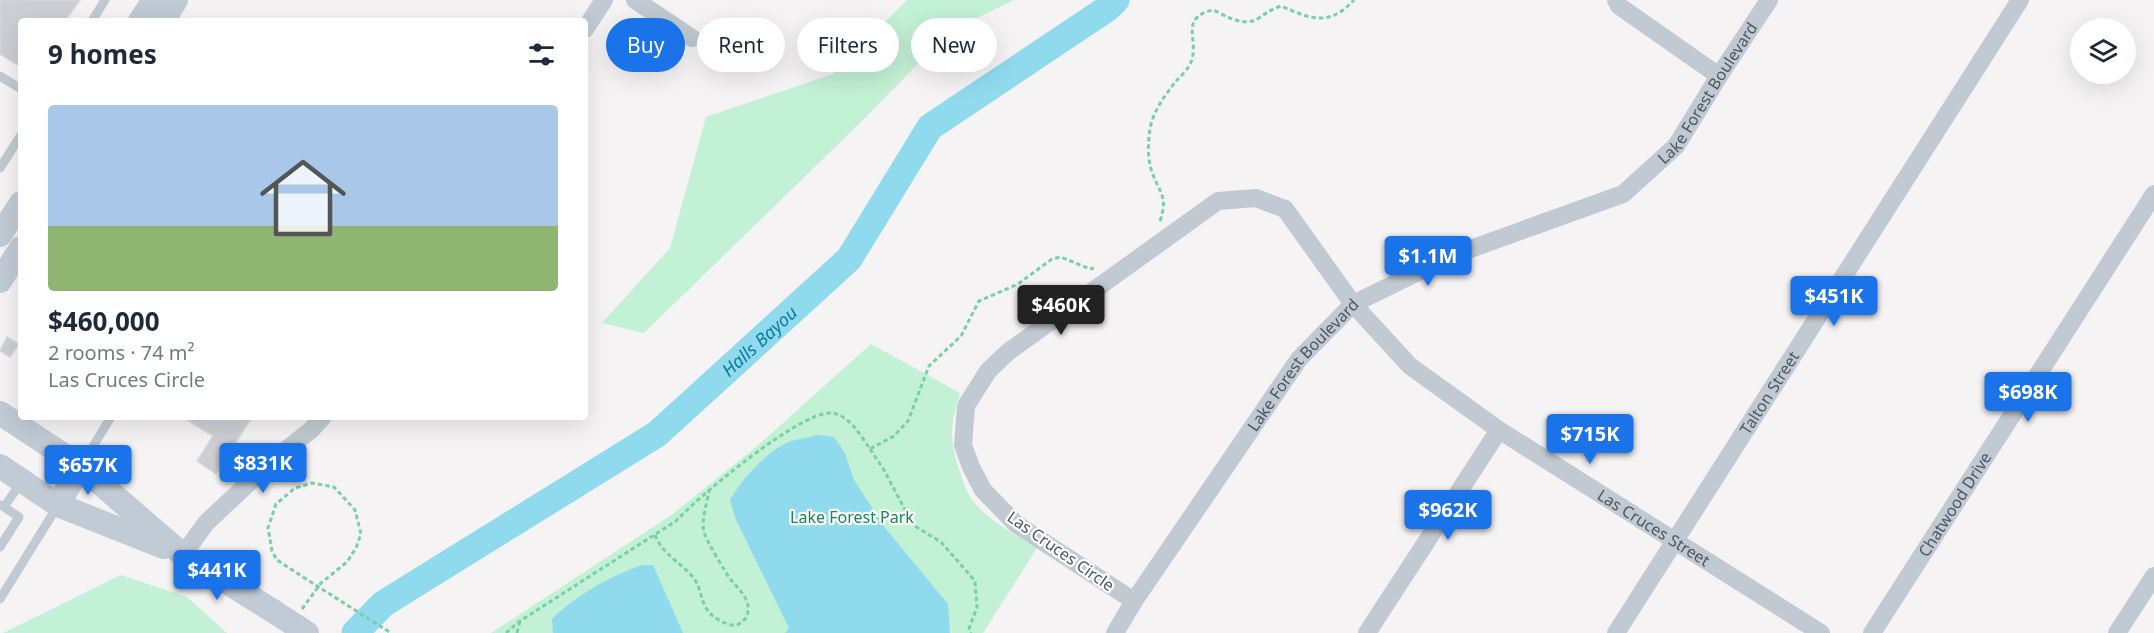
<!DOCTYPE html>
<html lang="en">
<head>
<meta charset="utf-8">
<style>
  body { margin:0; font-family:"Noto Sans",sans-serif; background:#f2f2f3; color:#1f2937; height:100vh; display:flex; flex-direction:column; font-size:22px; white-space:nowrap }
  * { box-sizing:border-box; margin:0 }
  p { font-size:20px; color:#747a83 }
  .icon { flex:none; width:33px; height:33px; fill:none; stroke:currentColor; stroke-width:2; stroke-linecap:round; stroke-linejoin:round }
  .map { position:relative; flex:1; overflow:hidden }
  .drawer { position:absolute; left:18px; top:18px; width:570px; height:402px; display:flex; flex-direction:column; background:#fff; border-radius:6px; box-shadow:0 6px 24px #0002 }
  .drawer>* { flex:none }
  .guide { position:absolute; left:606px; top:18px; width:570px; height:54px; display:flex; gap:12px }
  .buttons { position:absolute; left:2070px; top:18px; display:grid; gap:12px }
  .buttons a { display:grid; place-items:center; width:66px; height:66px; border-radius:50%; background:#fff; box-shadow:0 6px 24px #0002; font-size:30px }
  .price { position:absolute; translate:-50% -51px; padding:0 14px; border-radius:6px; background:#1a73e8; color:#fff; font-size:20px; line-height:39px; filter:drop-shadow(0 2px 3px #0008) }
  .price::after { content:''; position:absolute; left:50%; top:36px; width:18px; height:14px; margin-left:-9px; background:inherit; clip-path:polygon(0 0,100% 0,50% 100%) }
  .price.active { background:#222; color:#fff }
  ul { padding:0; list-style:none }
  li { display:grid; align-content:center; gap:12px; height:318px; padding:0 30px }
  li+li { border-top:2px solid #e0e1e3 }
  li span { display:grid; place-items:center; height:186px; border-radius:6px; color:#555 }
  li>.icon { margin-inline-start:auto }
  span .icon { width:108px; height:108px; fill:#fffc; stroke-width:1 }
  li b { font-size:26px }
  h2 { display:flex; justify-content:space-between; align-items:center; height:72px; padding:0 30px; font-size:26px }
  .chip { padding:0 21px; border-radius:27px; background:#fff; box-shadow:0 6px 24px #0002; font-size:21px; line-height:54px }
  .chip.active { background:#1a73e8; color:#fff }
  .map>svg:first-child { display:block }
</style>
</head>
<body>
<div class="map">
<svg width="2154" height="633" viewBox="0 0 2154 633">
  <rect width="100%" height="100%" fill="#f5f3f3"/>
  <path fill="#c3f1d5" d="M907 0H1014L950 31 861 122 644 333 602 323 670 248 706 117 833 74Z
    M871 344 960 393C951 421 949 438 958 466 961 474 963 482 966 489 978 516 1013 533 1037 548L983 633H491L670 516 756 447Z
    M121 575 187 597 227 633H3Z"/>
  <path fill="#90daee" d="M818 435 834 437 845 453 854 480 886 529 948 604 950 633H785L789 628 736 520 730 500C741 480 765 454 786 443 795 439 808 438 818 435Z
    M643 565H653L683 633H553L552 619C574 597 613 574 643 565Z"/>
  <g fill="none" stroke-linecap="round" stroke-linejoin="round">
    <path stroke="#90daee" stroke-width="27" id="s1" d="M355 633 383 604 657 434 849 259 930 127 1108 8 1116 0"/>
  </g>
  <path fill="#cdcfd5" stroke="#d7d9de" stroke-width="1.5" d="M0 0H80L65 21H21V67L0 54Z
    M7 337 19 344 10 357 0 351Z
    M182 417H252L216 474 197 461 213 436Z"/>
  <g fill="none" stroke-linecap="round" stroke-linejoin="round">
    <path stroke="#7ad0a6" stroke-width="3" stroke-dasharray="4.5 3" stroke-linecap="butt" d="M1160 221C1169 195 1158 192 1151 169 1148 159 1148 147 1149 137 1150 115 1164 96 1177 80 1182 75 1189 68 1191 62 1200 40 1178 18 1213 10 1227 16 1244 28 1259 18 1266 13 1272 9 1281 6 1311 19 1329 27 1354 0
      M870 449 884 470 913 525 941 542 975 581 977 607 969 629 971 633
      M655 535C662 553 678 561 691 575 705 589 697 608 719 620 724 623 731 626 737 625 741 623 745 620 747 616 752 600 740 591 731 580 725 572 707 542 704 532 701 521 707 503 709 491
      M302 609 321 583 347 562 356 548 361 534 355 510 334 487 312 483 295 488 276 504 268 528 272 551 277 560 303 577
      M506 633 520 621 676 521C699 496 798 413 830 413 848 413 861 436 870 449L894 436 908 421 929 366 961 336 979 301 1018 284 1052 259 1061 257 1090 269 1094 268
      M517 633 520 621"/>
    <path stroke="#c1cad2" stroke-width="9" d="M92 21 105 0
      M0 76 21 89
      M0 168 21 135
      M82 464 111 417
      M0 505 4 507 22 481
      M0 547 19 517 4 507
      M0 599 57 507"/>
    <g stroke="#c1cad2" stroke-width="18">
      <path d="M635 0 692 38"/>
      <path d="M1616 0 1619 6 1719 76"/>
      <path d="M585 29 604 0"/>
      <path d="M183 555 206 523 271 462 311 430 323 417"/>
      <path id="s2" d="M1134 601 1016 524 983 490 971 467 963 445 966 406 988 371 1008 352 1218 201 1256 198 1285 209 1353 304 1410 366 1499 430 1821 633"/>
      <path id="s3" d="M1115 633 1134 601 1299 359 1353 304 1451 256 1623 194 1676 146 1719 76 1769 0"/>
      <path d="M1367 633 1499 430"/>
      <path id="s4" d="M1616 633 2020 0"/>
      <path id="s5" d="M1872 633 2154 194"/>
      <path d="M2117 633 2154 576"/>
    </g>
    <path stroke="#c1cbd6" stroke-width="24" d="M140 21 154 0
      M163 21 176 0
      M0 235 21 203
      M0 281 21 248
      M0 413 80 466 183 555 273 611
      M0 466 58 505 164 547
      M58 505 80 466"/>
    <path stroke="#7ad0a6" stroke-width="3" stroke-dasharray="4.5 3" stroke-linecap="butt" d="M303 577 391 633"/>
    <path stroke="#c1cbd6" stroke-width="24" d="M273 611 307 633"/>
  </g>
  <g text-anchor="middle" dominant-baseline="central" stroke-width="4.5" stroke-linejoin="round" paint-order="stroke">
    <g font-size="16" fill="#4a5661" stroke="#fff">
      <text stroke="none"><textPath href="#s3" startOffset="832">Lake Forest Boulevard</textPath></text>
      <text stroke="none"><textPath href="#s3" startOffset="328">Lake Forest Boulevard</textPath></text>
      <text stroke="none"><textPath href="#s4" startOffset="285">Talton Street</textPath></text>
      <text stroke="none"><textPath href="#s5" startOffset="153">Chatwood Drive</textPath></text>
      <text stroke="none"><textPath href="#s2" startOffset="1167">Las Cruces Street</textPath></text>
      <text transform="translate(1061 551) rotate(35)">Las Cruces Circle</text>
    </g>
    <g font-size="16" fill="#17864f" stroke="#fff">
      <text x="852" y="517">Lake Forest Park</text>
    </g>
    <g font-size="18" font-style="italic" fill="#0c7c9b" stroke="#fff">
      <text stroke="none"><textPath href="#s1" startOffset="501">Halls Bayou</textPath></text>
    </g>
  </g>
</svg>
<div class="buttons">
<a><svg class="icon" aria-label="layers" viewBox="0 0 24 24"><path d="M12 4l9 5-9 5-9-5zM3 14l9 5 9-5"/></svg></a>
</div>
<b class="price" style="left:1428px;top:287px">$1.1M</b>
<b class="price" style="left:1834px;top:327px">$451K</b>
<b class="price active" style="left:1061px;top:336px">$460K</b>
<b class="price" style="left:2028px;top:423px">$698K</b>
<b class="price" style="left:1590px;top:465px">$715K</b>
<b class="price" style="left:263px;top:494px">$831K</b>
<b class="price" style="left:88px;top:496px">$657K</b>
<b class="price" style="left:1448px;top:541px">$962K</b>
<b class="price" style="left:217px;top:601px">$441K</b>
<div class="guide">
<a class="chip active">Buy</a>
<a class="chip">Rent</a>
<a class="chip">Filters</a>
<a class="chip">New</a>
</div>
<section class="drawer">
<h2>9 homes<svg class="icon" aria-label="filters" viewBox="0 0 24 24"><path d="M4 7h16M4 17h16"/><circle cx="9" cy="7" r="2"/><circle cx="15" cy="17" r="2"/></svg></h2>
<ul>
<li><span style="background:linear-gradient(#a9c7e8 65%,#8fb573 0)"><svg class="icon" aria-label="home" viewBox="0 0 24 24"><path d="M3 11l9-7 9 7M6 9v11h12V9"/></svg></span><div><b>$460,000</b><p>2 rooms · 74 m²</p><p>Las Cruces Circle</p></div></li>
</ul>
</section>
</div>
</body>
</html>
